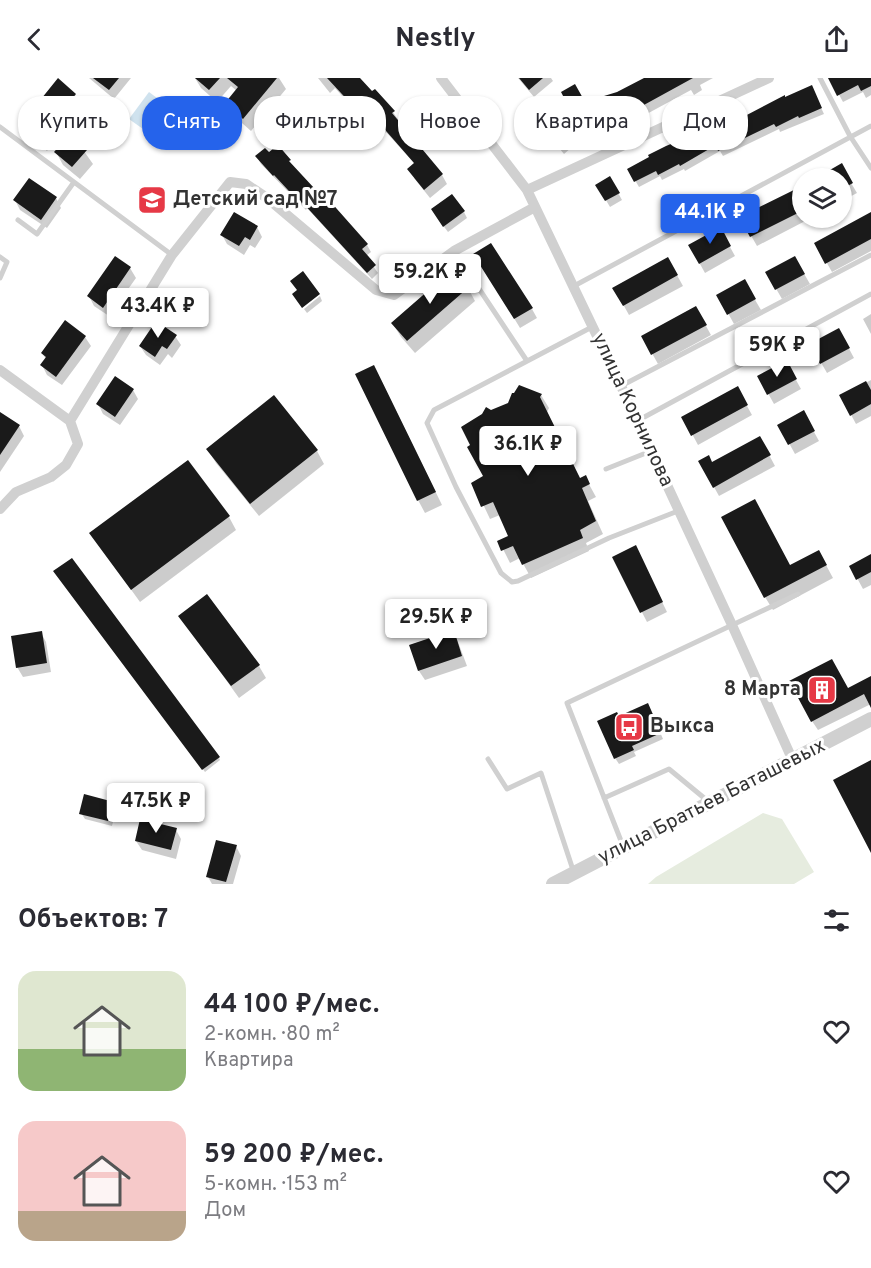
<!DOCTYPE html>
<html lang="ru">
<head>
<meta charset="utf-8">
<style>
  body { margin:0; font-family:Overpass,sans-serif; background:#f7f7f7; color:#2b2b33; height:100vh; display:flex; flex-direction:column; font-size:22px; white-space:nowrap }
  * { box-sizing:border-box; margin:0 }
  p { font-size:20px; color:#7c7c81 }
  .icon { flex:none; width:33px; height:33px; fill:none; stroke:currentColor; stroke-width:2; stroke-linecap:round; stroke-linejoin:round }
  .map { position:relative; height:806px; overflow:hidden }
  .details { display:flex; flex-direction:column; background:#fff; flex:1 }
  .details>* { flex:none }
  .hud { position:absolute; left:18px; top:18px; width:836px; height:54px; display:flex; gap:12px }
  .controls { position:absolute; left:792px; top:90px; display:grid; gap:12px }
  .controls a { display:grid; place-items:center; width:60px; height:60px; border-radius:50%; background:#fff; box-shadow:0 2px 4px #0004; font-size:30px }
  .price { position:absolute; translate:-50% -51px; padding:0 14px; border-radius:6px; background:#fff; color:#222; font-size:20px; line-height:39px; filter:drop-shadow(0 2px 3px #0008) }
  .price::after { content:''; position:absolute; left:50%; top:36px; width:18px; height:14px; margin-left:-9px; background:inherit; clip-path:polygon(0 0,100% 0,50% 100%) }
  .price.selected { background:#2563eb; color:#fff }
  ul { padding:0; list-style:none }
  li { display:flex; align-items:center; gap:18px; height:150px; padding:0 18px }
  li span { display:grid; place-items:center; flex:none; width:168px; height:120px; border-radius:18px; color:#555 }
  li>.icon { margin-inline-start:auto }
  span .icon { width:72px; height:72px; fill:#fffc; stroke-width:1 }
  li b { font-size:26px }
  h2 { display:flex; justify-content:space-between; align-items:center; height:72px; padding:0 18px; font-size:26px }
  .chip { padding:0 21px; border-radius:24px; background:#fff; box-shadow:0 2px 4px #0004; font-size:21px; line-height:54px }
  .chip.selected { background:#2563eb; color:#fff }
  header { display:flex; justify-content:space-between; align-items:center; height:78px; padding:0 18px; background:#fff; font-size:27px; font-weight:700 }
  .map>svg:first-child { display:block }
</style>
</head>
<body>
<header><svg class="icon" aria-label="back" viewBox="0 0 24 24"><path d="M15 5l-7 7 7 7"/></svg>Nestly<svg class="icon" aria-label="share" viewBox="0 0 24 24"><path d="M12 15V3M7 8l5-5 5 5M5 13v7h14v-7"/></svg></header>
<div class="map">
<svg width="871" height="806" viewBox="0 0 871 806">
  <rect width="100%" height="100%" fill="#fff"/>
  <path fill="#e6ecdf" d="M763 735 782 741 814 794 794 806H648L656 799Z"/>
  <path fill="#cfe2ee" d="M149 14 169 29 150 56 129 41Z"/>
  <path fill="#0003" d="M89 0H131L114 21Z
    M195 0H279L286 11 251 53 234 38 226 25 237 13 231 8 217 24 201 10Z
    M318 0H358L393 34 399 43 397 44 442 97 447 106 430 120 414 100 415 86 386 54 379 60 335 10 330 15Z
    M518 0H551L553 3 534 19Z
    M647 0H713L700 7 702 12 694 17 691 12 608 57 594 31 618 15Z
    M830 0H871V17L866 20 863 14 843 24Z
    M574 8 591 38 579 44 563 14Z
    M814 15 824 36 780 54 779 51 723 78 720 73 685 93 684 91 662 102 660 98 639 109 629 92 686 64 743 41Z
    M75 17 82 30 75 38 83 45 91 58 81 69 93 86 80 101 63 87 56 74 66 62 60 57 47 73 30 59 23 46Z
    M546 54 568 63 572 69 564 76Z
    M277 69 295 91 367 167 371 174 366 178 378 195 372 201 307 130 306 132 261 86 257 79 269 76Z
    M841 88 857 115 842 123V100H819Z
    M610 100 622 122 610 129 597 107Z
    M802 109V140H811L757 168 741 140Z
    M56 120 61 130 47 150 20 132 15 122Z
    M464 134 467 140 448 154 436 138Z
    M871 138V173L832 194 816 166Z
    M257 149 262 159 255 170 250 167 244 177 227 166 222 157Z
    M720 151 735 178 705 195 690 168Z
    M115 180 130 190 136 200 109 238 94 228 89 218Z
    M795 180 810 206 782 221 767 195Z
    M668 181 683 208 629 237 614 210Z
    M481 186 532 231 537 240 520 250Z
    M744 203 761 232 734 246 718 217Z
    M468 210 475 223 415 275 401 259 393 246Z
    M320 218 322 223 307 235 304 231Z
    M696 230 711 257 658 286 643 259Z
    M871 236V256L863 241Z
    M839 252 854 280 827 295 811 267Z
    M175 258 181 267 172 280 168 276 160 287 146 277 140 268Z
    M85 259 91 268 62 307 47 297 42 287 46 281 42 275Z
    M786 284 801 311 774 326 759 299Z
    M381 302 442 427 425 435 418 422Z
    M871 302V338L856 346 841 318Z
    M737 310 752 337 698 367 683 339Z
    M133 312 138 321 120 347 103 336 98 326Z
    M541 317 549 330 547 334 580 401 585 399 596 419 588 423 603 456 586 465 589 473 531 500 520 480 510 485 499 463 510 458 500 437 490 441 473 405 485 399 491 333Z
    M274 319 317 373 324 386 259 438 216 385 208 372Z
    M803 334 819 363 795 376 779 347Z
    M0 341 19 348 24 358 0 394Z
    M760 360 775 388 719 418 700 384 712 386Z
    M229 439 236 452 140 524 91 456Z
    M819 474 833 500 773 532 765 519 790 489Z
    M871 477V507L863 511 851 489Z
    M640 479 667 534 647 544 614 480Z
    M57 496 219 680 220 682 205 694Z
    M180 538 259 588 266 600 239 620Z
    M453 554 458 564 467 588 425 602 419 593 411 568Z
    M41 555 46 564 51 594 23 599 17 589Z
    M871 600V626L818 652 812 643 848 612Z
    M651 633 663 661 634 674 636 678 619 686 615 680 619 640Z
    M113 725 116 731 112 748 85 741 81 735Z
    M176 752 181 761 176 781 142 772 136 763Z
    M236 768 241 778 233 806H212L208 799Z"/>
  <path fill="#1a1a1a" d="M58 0 76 16 66 28 85 44 72 59 87 72 72 89 54 74 68 58 53 45 39 61 21 46Z
    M93 0H119L109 12Z
    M195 0H220L209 12Z
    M227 0H277L243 41 225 25 238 9Z
    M327 0H360L372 13 375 11 395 33 392 35 443 96 424 112 407 91 414 85 380 46 373 53 353 30 354 29Z
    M519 0H543L529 12Z
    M644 0H693L602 50 592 31 604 18 617 14Z
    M828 0H871V8L861 13 858 7 837 18Z
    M575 6 589 31 574 39 561 14Z
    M812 7 822 30 799 40 798 38 776 49 774 46 718 73 716 67 680 88 679 86 658 97 656 93 634 104 627 91 649 79 648 77 666 68 685 60 686 62 743 36V39L785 17V19Z
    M551 40 569 63 559 71 541 48Z
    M278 67 291 82 289 83 327 124 329 122 368 166 362 171 376 187 367 195 302 124 301 126 274 97 273 98 255 78 265 70 269 74Z
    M842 85 853 105 842 111V100H816Z
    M610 98 620 115 605 123 595 107Z
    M29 100 57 119 41 142 13 122Z
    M802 108V133L750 159 739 139Z
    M452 116 465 133 443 149 431 131Z
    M234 134 258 148 250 162 245 159 239 168 220 157Z
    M871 134V161L825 186 814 165Z
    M721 149 731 168 699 186 688 167Z
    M491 165 533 230 514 241 473 176Z
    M115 178 131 189 103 230 87 218Z
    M795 178 805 196 775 212 765 194Z
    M668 179 678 197 623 228 612 210Z
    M453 191 469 209 407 263 391 245Z
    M303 193 320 216 302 230 292 216 297 212 290 203Z
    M745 201 756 221 727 237 716 217Z
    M696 228 707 247 651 277 641 258Z
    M65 242 86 258 56 299 40 287 46 279 41 275Z
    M156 243 177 257 167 271 162 268 155 279 139 268Z
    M839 250 850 270 820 286 809 266Z
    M787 282 797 301 767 317 757 298Z
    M374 287 436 414 417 423 355 296Z
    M115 298 134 311 115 339 96 326Z
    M866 303 871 312V326L850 338 839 317Z
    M519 307 542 316 540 319 580 400 586 397 590 406 582 410 596 443 580 452 583 460 522 487 513 468 501 473 497 463 508 458 493 424 481 429 471 405 483 398 467 369 470 367 461 349 482 336 486 329 491 332 508 325 512 315H514Z
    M738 308 748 327 691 358 681 339Z
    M274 317 318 372 250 426 206 371Z
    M804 332 815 353 788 367 777 347Z
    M0 334 20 347 0 377Z
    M760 358 771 377 713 410 698 383 709 377 712 384Z
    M188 382 230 438 131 512 89 455Z
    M755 421 790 487 819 472 827 487 764 520 721 439Z
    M636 467 663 524 640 535 612 479Z
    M871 476V494L856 502 849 488Z
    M72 480 220 679 202 692 53 493Z
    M207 516 260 587 231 608 178 538Z
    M454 552 462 578 418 593 409 567Z
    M42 553 47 585 16 590 11 558Z
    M832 581 848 610 871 598V630L864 616 811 644 789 603Z
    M648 625 661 655 632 668 634 672 614 681 597 643 617 634 619 638Z
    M871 682V775L833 702Z
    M84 716 114 724 108 743 79 736Z
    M140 741 177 750 171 772 135 763Z
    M216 762 237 767 226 804 206 799Z"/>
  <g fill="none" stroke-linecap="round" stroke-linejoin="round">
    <path stroke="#d0d0d0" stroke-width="5" d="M820 0 850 58 871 90
      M0 49 172 177
      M18 142 37 156 74 104
      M454 173 527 283
      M0 179 7 184 0 200
      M574 208 871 48
      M592 249 434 332 427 345 456 409 501 495 512 504 518 503 609 460 678 433
      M621 308 871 177
      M637 343 871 216
      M606 391 651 373
      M488 681 507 711 541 695 574 795
      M604 720 669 691 709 724
      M623 768 567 625 798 516"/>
    <path stroke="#d0d0d0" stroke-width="10" d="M441 0 527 112 621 308 732 547 793 683
      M527 112 769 0
      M0 292 70 343
      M0 431 16 414 51 399 66 387 78 366 70 343 172 177 230 104 246 106 267 120 376 212 394 217 454 173 535 129"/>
    <path stroke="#d0d0d0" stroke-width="14" d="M553 806 871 641"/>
  </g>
  <defs>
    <g id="school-square" transform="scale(1.5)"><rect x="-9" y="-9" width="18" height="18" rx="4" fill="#e63946" stroke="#fff"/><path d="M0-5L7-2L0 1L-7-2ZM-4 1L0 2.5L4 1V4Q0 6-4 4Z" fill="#fff"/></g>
    <g id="building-square" transform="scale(1.5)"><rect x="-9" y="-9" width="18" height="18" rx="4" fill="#e63946" stroke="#fff"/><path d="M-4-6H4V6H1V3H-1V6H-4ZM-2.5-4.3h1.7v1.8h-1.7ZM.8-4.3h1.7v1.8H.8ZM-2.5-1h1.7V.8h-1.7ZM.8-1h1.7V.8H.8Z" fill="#fff"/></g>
    <g id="bus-square" transform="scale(1.5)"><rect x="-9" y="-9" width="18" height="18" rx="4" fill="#e63946" stroke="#fff"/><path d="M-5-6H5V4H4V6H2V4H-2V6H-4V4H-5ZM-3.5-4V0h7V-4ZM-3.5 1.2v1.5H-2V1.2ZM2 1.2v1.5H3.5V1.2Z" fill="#fff"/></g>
  </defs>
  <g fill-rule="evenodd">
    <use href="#school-square" x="152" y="122"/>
    <use href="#building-square" x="822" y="612"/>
    <use href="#bus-square" x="629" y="649"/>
  </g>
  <g text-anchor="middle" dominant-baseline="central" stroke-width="6" stroke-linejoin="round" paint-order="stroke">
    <g font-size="20" font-weight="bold" fill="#333" stroke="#fff" text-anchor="start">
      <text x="173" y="122">Детский сад №7</text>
      <text x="801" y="612" text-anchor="end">8 Марта</text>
      <text x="650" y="649">Выкса</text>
    </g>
    <g font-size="20" fill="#333" stroke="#fff">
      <text transform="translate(632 332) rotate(65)">улица Корнилова</text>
      <text transform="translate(712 724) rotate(-27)">улица Братьев Баташевых</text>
    </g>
  </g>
</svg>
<div class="controls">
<a><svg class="icon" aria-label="layers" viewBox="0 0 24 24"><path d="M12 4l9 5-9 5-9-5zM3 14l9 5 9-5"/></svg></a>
</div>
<b class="price selected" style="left:710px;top:167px">44.1K ₽</b>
<b class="price" style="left:430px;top:227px">59.2K ₽</b>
<b class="price" style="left:158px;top:261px">43.4K ₽</b>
<b class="price" style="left:777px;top:300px">59K ₽</b>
<b class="price" style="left:528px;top:399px">36.1K ₽</b>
<b class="price" style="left:436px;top:572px">29.5K ₽</b>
<b class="price" style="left:156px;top:756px">47.5K ₽</b>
<div class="hud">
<a class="chip">Купить</a>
<a class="chip selected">Снять</a>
<a class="chip">Фильтры</a>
<a class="chip">Новое</a>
<a class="chip">Квартира</a>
<a class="chip">Дом</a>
</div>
</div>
<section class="details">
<h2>Объектов: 7<svg class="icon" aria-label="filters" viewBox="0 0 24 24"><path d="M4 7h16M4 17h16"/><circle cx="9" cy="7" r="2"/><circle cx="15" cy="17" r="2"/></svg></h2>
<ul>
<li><span style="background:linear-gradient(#dfe7d0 65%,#8fb573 0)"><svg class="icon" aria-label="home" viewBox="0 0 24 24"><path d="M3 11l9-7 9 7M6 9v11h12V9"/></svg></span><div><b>44 100 ₽/мес.</b><p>2-комн. · 80 m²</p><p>Квартира</p></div><svg class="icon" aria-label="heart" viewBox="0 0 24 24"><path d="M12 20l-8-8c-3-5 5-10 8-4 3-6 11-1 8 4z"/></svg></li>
<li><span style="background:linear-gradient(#f6c9c9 75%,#b9a48a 0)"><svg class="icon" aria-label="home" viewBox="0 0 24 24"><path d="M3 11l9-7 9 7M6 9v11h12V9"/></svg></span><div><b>59 200 ₽/мес.</b><p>5-комн. · 153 m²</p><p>Дом</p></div><svg class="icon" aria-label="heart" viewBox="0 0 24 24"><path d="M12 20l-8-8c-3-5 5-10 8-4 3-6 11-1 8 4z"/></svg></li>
</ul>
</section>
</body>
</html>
